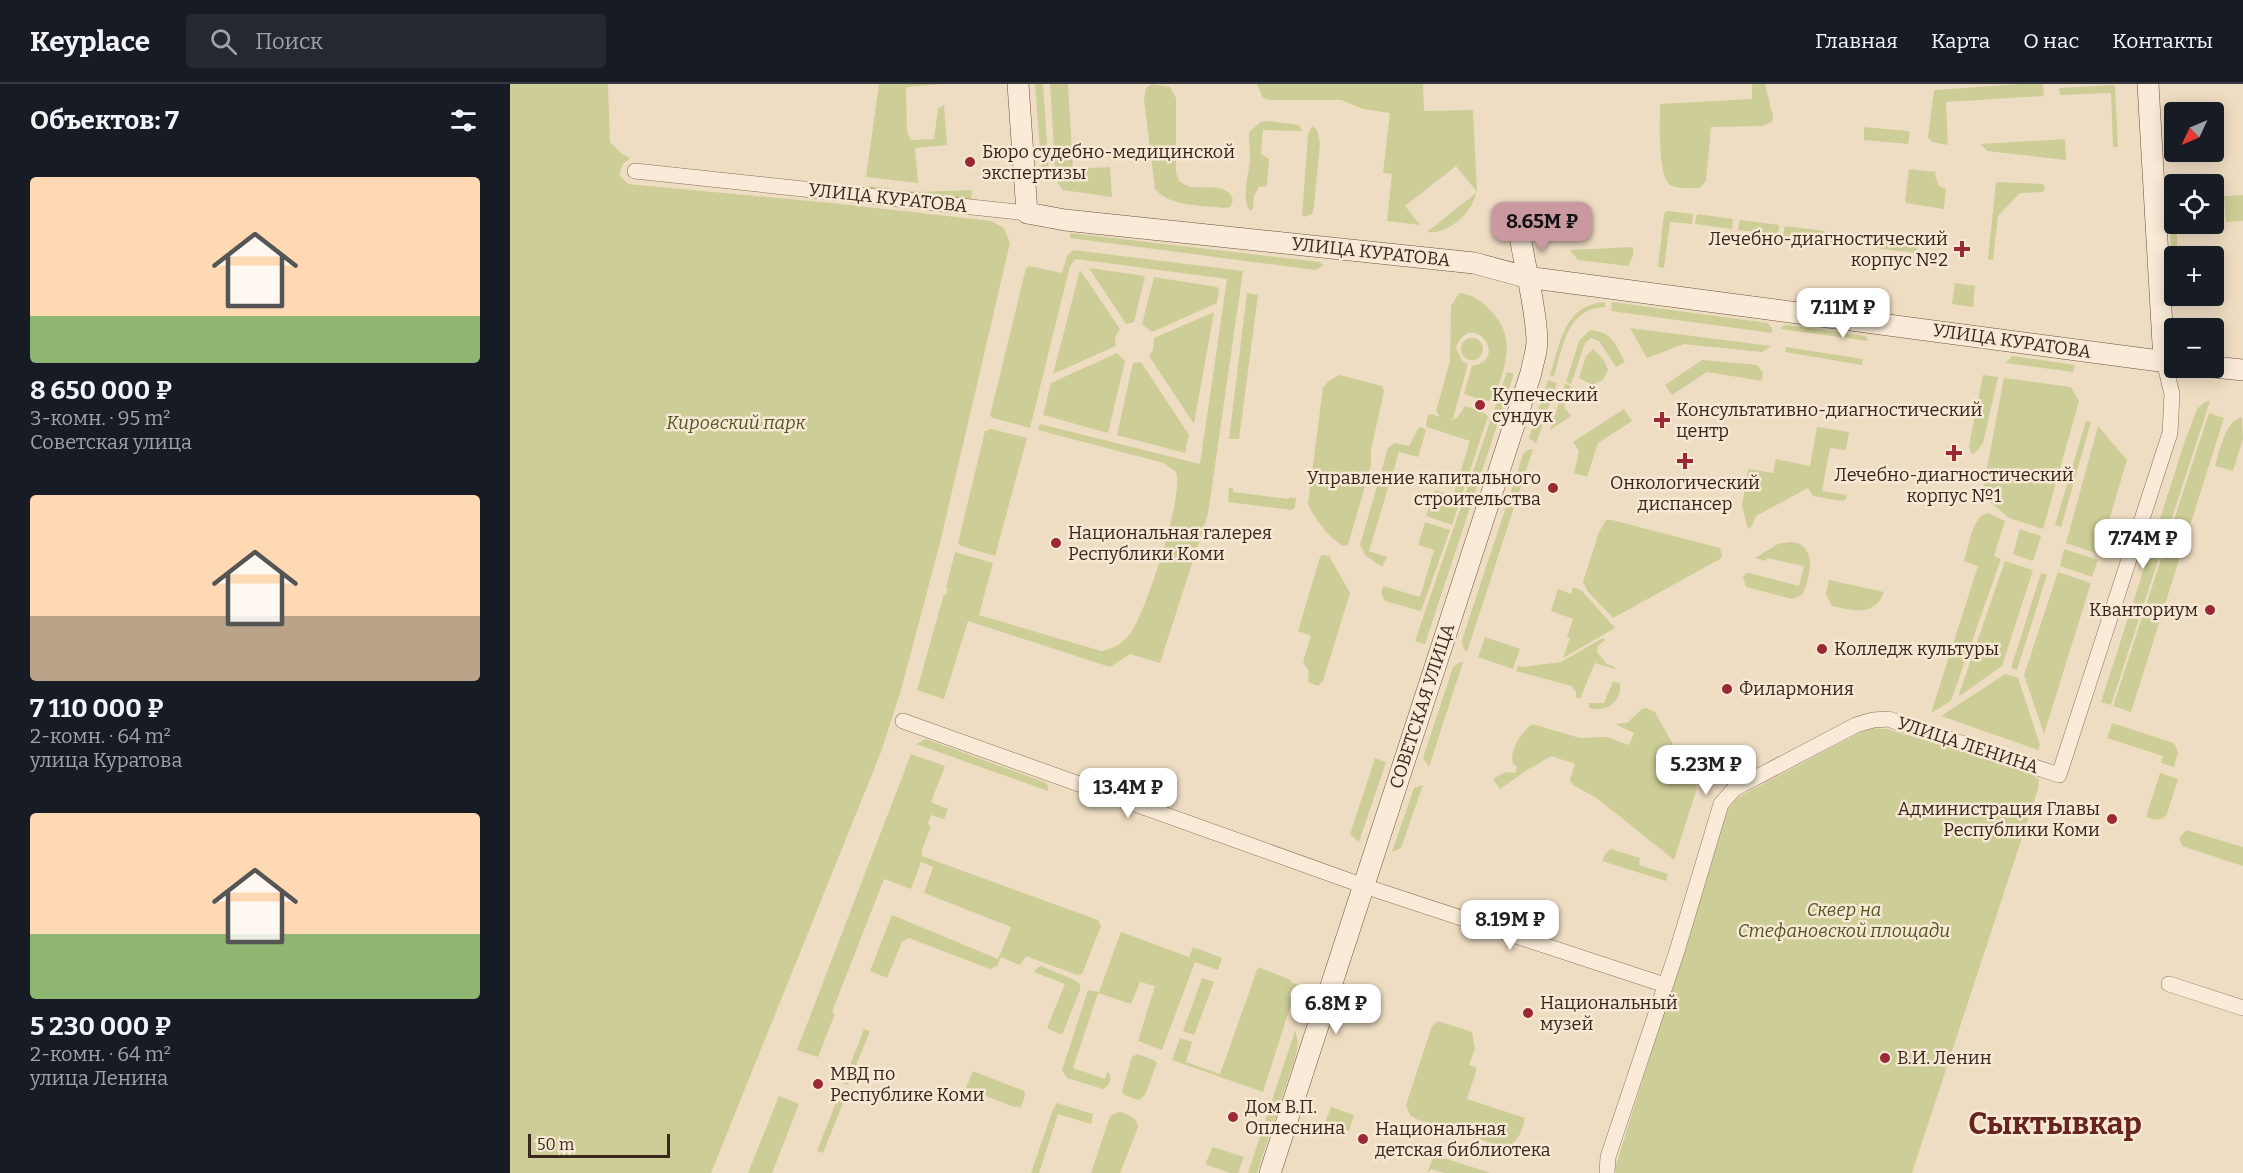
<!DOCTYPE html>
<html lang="ru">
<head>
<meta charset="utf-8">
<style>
  body { margin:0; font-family:Bitter,serif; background:#242831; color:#f1f3f6; height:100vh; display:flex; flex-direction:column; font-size:22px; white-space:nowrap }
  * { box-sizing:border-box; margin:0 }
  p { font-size:20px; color:#9ea1a6 }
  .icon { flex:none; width:33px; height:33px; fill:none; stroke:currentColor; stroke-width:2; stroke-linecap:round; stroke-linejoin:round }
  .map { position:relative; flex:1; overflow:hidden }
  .side { display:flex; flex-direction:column; background:#171b24; width:510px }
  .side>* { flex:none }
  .needle { width:39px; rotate:226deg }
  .fabs { position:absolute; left:1654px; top:18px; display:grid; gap:12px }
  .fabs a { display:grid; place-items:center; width:60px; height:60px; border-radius:6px; background:#171b24; box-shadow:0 3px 15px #0003; font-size:30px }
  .scale { position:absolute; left:18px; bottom:15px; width:142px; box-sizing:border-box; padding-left:6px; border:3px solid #39281e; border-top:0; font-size:16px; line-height:21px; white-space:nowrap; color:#39281e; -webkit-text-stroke:4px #f6e8d3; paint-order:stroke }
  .price { position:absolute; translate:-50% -51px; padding:0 14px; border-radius:12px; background:#fff; color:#222; font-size:20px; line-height:39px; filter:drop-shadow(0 2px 3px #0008) }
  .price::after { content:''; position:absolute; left:50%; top:36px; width:18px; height:14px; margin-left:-9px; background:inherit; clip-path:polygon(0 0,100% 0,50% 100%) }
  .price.current { background:#ca989f; color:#111 }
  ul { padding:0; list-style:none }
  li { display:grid; align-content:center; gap:12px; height:318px; padding:0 30px }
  li span { display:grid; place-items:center; height:186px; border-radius:6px; color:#555 }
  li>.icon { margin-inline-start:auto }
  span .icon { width:108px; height:108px; fill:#fffc; stroke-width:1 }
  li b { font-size:26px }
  h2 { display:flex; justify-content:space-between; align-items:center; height:72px; padding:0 30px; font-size:26px }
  header { display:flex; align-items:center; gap:36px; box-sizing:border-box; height:84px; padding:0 30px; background:#171b24; border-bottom:2px solid #363941 }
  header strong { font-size:28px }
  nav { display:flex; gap:33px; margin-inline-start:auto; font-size:21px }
  .search { width:420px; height:54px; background:#242831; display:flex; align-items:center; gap:15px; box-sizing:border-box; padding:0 21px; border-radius:6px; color:#9ea1a6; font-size:22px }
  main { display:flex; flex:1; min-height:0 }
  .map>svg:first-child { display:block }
</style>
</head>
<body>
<header>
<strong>Keyplace</strong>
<div class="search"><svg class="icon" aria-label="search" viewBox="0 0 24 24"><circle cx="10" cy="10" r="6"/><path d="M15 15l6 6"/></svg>Поиск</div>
<nav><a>Главная</a><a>Карта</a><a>О нас</a><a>Контакты</a></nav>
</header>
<main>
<section class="side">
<h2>Объектов: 7<svg class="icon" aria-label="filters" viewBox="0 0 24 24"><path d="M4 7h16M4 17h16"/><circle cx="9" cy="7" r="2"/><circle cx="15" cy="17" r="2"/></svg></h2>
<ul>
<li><span style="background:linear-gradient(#ffd9b3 75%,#8fb573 0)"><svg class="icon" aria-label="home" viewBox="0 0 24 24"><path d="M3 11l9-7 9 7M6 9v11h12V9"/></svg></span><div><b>8 650 000 ₽</b><p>3-комн. · 95 m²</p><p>Советская улица</p></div></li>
<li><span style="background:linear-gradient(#ffd9b3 65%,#b9a48a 0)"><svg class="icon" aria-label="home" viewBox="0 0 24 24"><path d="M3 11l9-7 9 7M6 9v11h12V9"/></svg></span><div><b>7 110 000 ₽</b><p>2-комн. · 64 m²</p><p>улица Куратова</p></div></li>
<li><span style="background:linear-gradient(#ffd9b3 65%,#8fb573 0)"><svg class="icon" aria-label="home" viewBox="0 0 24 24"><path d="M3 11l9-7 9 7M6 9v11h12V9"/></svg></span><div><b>5 230 000 ₽</b><p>2-комн. · 64 m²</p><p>улица Ленина</p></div></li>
</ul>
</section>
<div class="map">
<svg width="1733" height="1089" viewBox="0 0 1733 1089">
  <rect width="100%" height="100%" fill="#efddc3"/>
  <path fill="#cdcd97" d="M0 0H98L100 58 111 69 120 74C113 79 110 83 110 92L118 100 331 120 481 137 494 144 500 159 430 459 391 606 371 668 201 1089H0Z
    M369 0H432L397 3 396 5 397 48 401 56 424 55 428 24 434 21 437 61 405 64 408 99 356 93Z
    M525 0H533L539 91 532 92Z
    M540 0H558L563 85 600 83 602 113 553 106 546 96Z
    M642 0 660 3 666 14V88L669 97C673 99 677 103 682 103 697 105 717 98 723 116L720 123 714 124C692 121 660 123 645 105L634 16 636 4Z
    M747 0H913L914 27 963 26 967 108 946 82 895 122 910 141 877 137 882 90 873 89 880 29 853 25 831 16H758L753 14Z
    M1242 0H1255L1263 32 1262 38 1252 42 1201 43 1196 97 1190 104C1182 104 1169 105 1162 102 1147 97 1150 36 1150 20L1242 15Z
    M1510 0H1533L1534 12 1436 18 1438 61 1422 58 1418 53 1424 7 1426 6Z
    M1605 1 1608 63H1603L1601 9 1550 11 1549 4Z
    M759 37 789 41 792 47 753 46 751 70 759 75 757 99 756 102 749 103 744 112 743 125 740 127C730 113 740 89 740 73 740 65 739 57 739 48L751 38Z
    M802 42 807 46 810 59 804 123 802 130 794 133 792 132 798 50Z
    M1354 43 1398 47 1400 49 1398 60 1354 56Z
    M1555 55 1556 76 1477 67 1471 60Z
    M1399 85 1426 88 1425 91 1429 102 1436 105 1434 125 1396 119 1395 116Z
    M1486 98 1533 100 1535 104 1533 108 1510 109 1488 132 1483 176 1478 175Z
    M358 102 408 108 461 106 462 107 461 116 359 106Z
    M966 109C962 129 938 151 917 148Z
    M1733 111V137L1716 138 1714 112Z
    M1659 121H1665L1668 172H1665L1663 205Z
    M1156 127 1183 130 1182 140 1160 138 1154 184 1148 183 1154 130Z
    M1187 130 1223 135 1222 145 1185 140Z
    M1230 136 1269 141 1268 151 1228 146Z
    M1275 142 1315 147 1313 157 1273 152Z
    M1321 148 1361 153 1359 163 1320 158Z
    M560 149 810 178 813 182 805 186 560 154Z
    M1368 154 1408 159 1406 169 1366 164Z
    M1123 163V172L1118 182 1068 176 1060 166Z
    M563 166 733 187 698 430 650 579 620 570 600 583 458 537 434 615 407 606 434 510 436 511 438 504 436 503 445 468 483 479 469 531 591 567C604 565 615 558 622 547 637 524 674 412 666 388L654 379 528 346 530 340 690 380 717 195 566 175 560 182 520 344 483 334 480 332 516 184 519 182 552 189 557 172Z
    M579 184 635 192 624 238 616 240Z
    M570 186 610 245 605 254 606 262 543 290Z
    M644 193 707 203 709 205 707 219 642 248 632 240Z
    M1445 199 1465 202 1463 223 1442 220Z
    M737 209 748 211 729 355H719Z
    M949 209C961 210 970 216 978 224 1009 254 995 280 984 316L974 317 954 310 962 282C1002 275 960 224 946 264L952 277 958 280 943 334 938 336 947 334 955 322 971 327 978 332 942 441 916 432 925 406 943 412 960 357 917 343 916 341 918 331 922 330 930 333 926 327 940 277 941 222Z
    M1095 218V223C1056 225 1054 261 1044 292L1040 291C1051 258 1054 221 1095 218Z
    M1102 218 1258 239 1262 244V249L1101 227Z
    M704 228 684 340 639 272 643 266 644 254Z
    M1277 241 1356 252 1358 257 1271 245 1272 242Z
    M1120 244 1261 262 1252 268 1174 260 1137 274Z
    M1080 246C1103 248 1105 260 1115 278L1106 283 1089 257 1081 254 1075 259 1061 300 1056 298 1069 257Z
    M951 265a11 11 0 1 1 22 0a11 11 0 1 1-22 0Z
    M1276 263 1353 275 1352 281 1275 268Z
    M1083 265 1094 276 1098 286 1093 296 1083 301 1069 294 1076 272Z
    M607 269 615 277 598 349 533 331 541 299Z
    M1502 272 1565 281 1563 288 1496 279Z
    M1192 276 1247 281 1253 289 1252 297 1197 288 1162 311 1155 301Z
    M631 278 679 351 675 369 607 351 623 279Z
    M997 288 1004 290 915 560 905 557Z
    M830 291 872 302 874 307 861 366V381L838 461 833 462C820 455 804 434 798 420L813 303 820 296Z
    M1473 291 1488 293 1473 359 1464 370 1461 369 1459 362Z
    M1494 294 1561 303 1569 317 1533 445 1499 434 1472 411Z
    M1038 296 1047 299 1026 360 1019 354Z
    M1055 300 1061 302 1054 323 1061 332 1040 346Z
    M1696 317H1700L1601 621 1591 618 1675 357 1687 325Z
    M1114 325 1122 337 1088 359 1077 393 1064 389 1069 367 1063 358Z
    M1699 329 1714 334 1621 628 1603 622Z
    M1732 333 1733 355 1723 387 1705 382C1710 367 1714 338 1732 333Z
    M1576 337 1581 338 1551 443 1545 441Z
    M1588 342 1617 376 1589 470 1556 459Z
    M911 343 916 346 908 373 889 368 859 467 877 473 872 483 856 472 850 461 878 364 885 359 899 362 908 345Z
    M1307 343 1339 348 1336 366 1320 364 1312 407 1337 411 1336 415 1333 417 1303 412 1298 404 1246 432 1241 443 1238 445 1232 422 1238 385 1263 389 1266 375 1300 382Z
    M481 345 517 354 485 472 451 462 448 459 475 347Z
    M1021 365H1023L957 568 953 564 952 556 1014 368Z
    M719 404H723V408L779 415V413L786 414 785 423 782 426 718 418Z
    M1478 429 1495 437 1484 472 1491 475 1441 617 1421 629 1468 482 1454 477C1459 463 1462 432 1478 429Z
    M1096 436H1102L1210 464 1212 472 1210 475 1103 534 1078 508 1073 498 1089 448Z
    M915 438 940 446 911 527 875 517 871 509 873 502 910 513 924 466 908 461Z
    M1510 445 1531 452 1523 477 1503 470Z
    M1280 458C1309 459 1300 494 1292 511L1282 515 1236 503 1233 493 1235 490 1239 489 1289 502 1294 482 1257 474 1256 477 1245 474 1268 460Z
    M1554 465 1588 476 1582 493 1550 482Z
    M812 471 819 472 840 509 813 597 808 602 798 598 799 587 793 578 801 552 788 547 810 473Z
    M1495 477 1523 486 1492 582 1448 613Z
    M1548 488 1581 499 1534 650 1514 591Z
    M1531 489 1537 491 1507 586 1501 584Z
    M1319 496 1374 508C1364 533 1345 527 1322 522L1316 510Z
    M1063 503 1072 507 1105 544 1053 574 1060 554 1057 553 1063 535 1041 527 1048 505 1061 510Z
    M975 553 1010 565 1003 585 968 573Z
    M1093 554 1095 556 1088 562 1087 568 1097 580 1105 583V585L1085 579 1070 615 1066 613V608L1062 602 1006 587 1008 582 1013 583 1051 578Z
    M950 578H953L919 683 913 674 943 583Z
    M1495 590 1508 594 1530 661 1528 666 1431 632Z
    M1103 597 1110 600C1112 618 1096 629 1079 624V619H1094Z
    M1136 624 1145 628 1187 704 1164 776 1088 715 1063 701 1060 696 1065 680 1041 672 1017 686 990 705 983 695 995 688 1005 689 1007 683 1003 680C999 666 1011 649 1022 640L1070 654 1097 653 1119 661 1124 649 1105 640 1117 639 1132 625Z
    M1602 639 1664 659 1668 668 1664 683 1651 679 1653 672 1597 654Z
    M1362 644 1377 645 1519 687 1529 696 1528 705 1402 1089H1106L1105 1084 1217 727 1227 714 1349 649Z
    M416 655 537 699 538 707 406 660Z
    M401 670 435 682 421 718 438 725 434 735 421 731 418 740 421 742 412 766V772L588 836 591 842 572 890 567 891 516 872 510 881 491 873 487 882 480 885 399 854 392 858 377 894 360 887 382 831 488 875 501 843 414 809 423 783 411 778 401 805 374 795 322 928 325 930 308 973 287 966Z
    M865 674 876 678 849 758 840 750Z
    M1650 689 1668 695 1657 730C1652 738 1644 736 1636 733Z
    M913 701 891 764 882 768 904 704Z
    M1676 746 1733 763V782L1672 762 1669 754Z
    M1101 765 1130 774 1129 781 1158 790 1156 797 1092 777 1095 770Z
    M611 848 679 873 683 863 712 874 708 886 685 878 652 966 628 957 645 902 630 898 621 920 588 909 563 984 595 995 597 988 599 989C603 995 599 1002 593 1005L557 994 552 986 578 906 589 908Z
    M531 882 565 896 570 900V906L552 951 537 944 555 900 524 888 528 883Z
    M748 883 781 896V898L788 901 786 907 781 906 779 912 783 914 753 1008 662 976 670 954 682 958 676 978 710 990Z
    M692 894 704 898 684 951 673 947Z
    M928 937 962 948 965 964 959 981 967 984 957 1015 1015 1034C1012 1046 1008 1062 993 1063L906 1035 900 1031 896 1021 922 942Z
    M354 945 360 947 338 1001 333 999Z
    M785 947 788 957 786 971 747 1089H738Z
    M627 970 644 976 647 979 635 1011 629 1016 614 1011 612 1007 622 973Z
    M463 987 514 1007 515 1011 511 1024 506 1022 504 1023 456 1004Z
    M269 1012 289 1020 262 1089H238Z
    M327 1016 333 1019 313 1069 307 1067Z
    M547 1019 583 1030 581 1040 548 1030 529 1089H521L542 1028Z
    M821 1023 844 1031 839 1047 815 1039Z
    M610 1027C618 1031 627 1033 628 1043L610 1089H581L600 1032Z
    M703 1063 734 1073 728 1089H720L697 1081 696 1078Z
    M924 1071 981 1089H935L921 1085 917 1089Z"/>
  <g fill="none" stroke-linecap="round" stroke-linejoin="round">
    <g stroke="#8a6e5a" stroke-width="16">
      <path id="street" d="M125 87 517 129
        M393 637 854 802 1155 901
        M1659 900 1733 924
        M1097 1089 1098 1073 1167 867 1211 720 1224 705 1346 641 1363 636 1378 635 1549 691 1660 349 1662 310 1654 277"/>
    </g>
    <g stroke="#6c4f3d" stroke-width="22">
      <path id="secondary" d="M508 0 517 129 555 136 964 179 1016 193 1665 279
        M1638 0 1654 277
        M1704 283 1733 286
        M760 1089 1021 289C1023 278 1027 267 1027 257 1026 221 1015 186 1010 151"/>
    </g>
    <use href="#street" stroke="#f9ebd7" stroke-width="15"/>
    <use href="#secondary" stroke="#f9ebd7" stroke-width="21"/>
  </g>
  <g fill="#9a2835" stroke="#f6e8d3" stroke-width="2">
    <circle cx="460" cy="78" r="6"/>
    <path d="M1449 156h6v6h6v6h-6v6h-6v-6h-6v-6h6z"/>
    <circle cx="970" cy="321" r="6"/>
    <path d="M1149 327h6v6h6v6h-6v6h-6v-6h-6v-6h6z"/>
    <path d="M1441 360h6v6h6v6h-6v6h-6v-6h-6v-6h6z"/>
    <path d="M1172 368h6v6h6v6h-6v6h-6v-6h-6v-6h6z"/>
    <circle cx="1043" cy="404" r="6"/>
    <circle cx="546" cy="459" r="6"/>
    <circle cx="1700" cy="526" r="6"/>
    <circle cx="1312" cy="565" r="6"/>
    <circle cx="1217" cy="605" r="6"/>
    <circle cx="1602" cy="735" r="6"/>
    <circle cx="1018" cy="929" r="6"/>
    <circle cx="1375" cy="974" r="6"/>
    <circle cx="308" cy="1000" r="6"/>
    <circle cx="723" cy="1033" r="6"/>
    <circle cx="853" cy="1055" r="6"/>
  </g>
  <g text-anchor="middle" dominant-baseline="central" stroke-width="5" stroke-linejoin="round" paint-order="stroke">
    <g font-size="18" fill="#39281e" stroke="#f6e8d3" text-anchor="start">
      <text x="472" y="68">Бюро судебно-медицинской<tspan x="472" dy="21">экспертизы</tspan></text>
      <text x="1438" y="155" text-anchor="end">Лечебно-диагностический<tspan x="1438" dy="21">корпус №2</tspan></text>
      <text x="982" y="311">Купеческий<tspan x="982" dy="21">сундук</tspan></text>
      <text x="1166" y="326">Консультативно-диагностический<tspan x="1166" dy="21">центр</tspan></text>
      <text x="1444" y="391" text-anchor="middle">Лечебно-диагностический<tspan x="1444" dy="21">корпус №1</tspan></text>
      <text x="1031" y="394" text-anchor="end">Управление капитального<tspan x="1031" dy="21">строительства</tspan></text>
      <text x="1175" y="399" text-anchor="middle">Онкологический<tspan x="1175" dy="21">диспансер</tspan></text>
      <text x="558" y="449">Национальная галерея<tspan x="558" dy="21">Республики Коми</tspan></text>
      <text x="1688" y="526" text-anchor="end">Кванториум</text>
      <text x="1324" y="565">Колледж культуры</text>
      <text x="1229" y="605">Филармония</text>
      <text x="1590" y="725" text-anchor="end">Администрация Главы<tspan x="1590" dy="21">Республики Коми</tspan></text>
      <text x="1030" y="919">Национальный<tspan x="1030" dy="21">музей</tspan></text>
      <text x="1387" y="974">В.И. Ленин</text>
      <text x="320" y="990">МВД по<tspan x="320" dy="21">Республике Коми</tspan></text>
      <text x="735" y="1023">Дом В.П.<tspan x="735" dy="21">Оплеснина</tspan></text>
      <text x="865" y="1045">Национальная<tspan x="865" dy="21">детская библиотека</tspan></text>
    </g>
    <g font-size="18" fill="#39281e" stroke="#f6e8d3">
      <text transform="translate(378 114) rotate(6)">УЛИЦА КУРАТОВА</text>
      <text transform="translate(861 168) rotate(6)">УЛИЦА КУРАТОВА</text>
      <text transform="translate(1502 257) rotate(8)">УЛИЦА КУРАТОВА</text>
      <text transform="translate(912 622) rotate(-72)">СОВЕТСКАЯ УЛИЦА</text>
      <text transform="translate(1458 661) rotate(18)">УЛИЦА ЛЕНИНА</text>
    </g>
    <g font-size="18" font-style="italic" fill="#4f5624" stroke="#f6e8d3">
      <text x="226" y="339">Кировский парк</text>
      <text x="1334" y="826">Сквер на<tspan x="1334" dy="21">Стефановской площади</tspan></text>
    </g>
    <g font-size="30" font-weight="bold" fill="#67241d" stroke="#f6e8d3">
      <text x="1545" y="1040">Сыктывкар</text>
    </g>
  </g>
</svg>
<div class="fabs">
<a><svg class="needle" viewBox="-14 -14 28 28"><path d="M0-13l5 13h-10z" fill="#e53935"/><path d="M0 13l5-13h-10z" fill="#9ea1a6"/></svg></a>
<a><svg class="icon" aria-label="locate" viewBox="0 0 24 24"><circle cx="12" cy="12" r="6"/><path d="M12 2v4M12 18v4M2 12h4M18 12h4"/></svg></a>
<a>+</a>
<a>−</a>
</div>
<div class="scale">50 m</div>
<b class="price current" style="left:1032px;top:169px">8.65M ₽</b>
<b class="price" style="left:1333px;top:255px">7.11M ₽</b>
<b class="price" style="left:1633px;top:486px">7.74M ₽</b>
<b class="price" style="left:1196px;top:712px">5.23M ₽</b>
<b class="price" style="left:618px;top:735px">13.4M ₽</b>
<b class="price" style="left:1000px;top:867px">8.19M ₽</b>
<b class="price" style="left:826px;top:951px">6.8M ₽</b>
</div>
</main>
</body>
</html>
